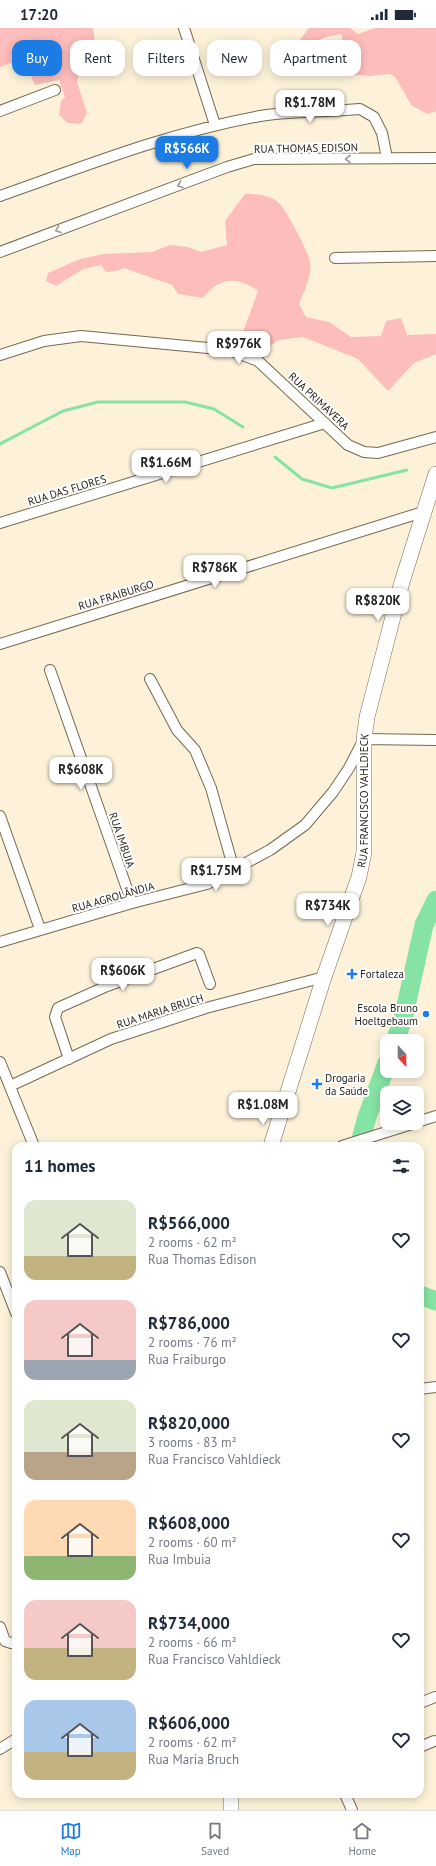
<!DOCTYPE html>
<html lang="en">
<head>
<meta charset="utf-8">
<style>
  body { margin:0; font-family:"PT Sans",sans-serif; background:#f6f6f7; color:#1f2937; height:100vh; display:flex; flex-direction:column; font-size:15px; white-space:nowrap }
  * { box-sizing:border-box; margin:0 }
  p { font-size:13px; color:#747a83 }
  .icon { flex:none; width:22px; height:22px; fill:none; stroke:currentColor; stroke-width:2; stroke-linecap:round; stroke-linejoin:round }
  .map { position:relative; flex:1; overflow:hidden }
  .panel { position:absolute; left:12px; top:1114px; width:412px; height:656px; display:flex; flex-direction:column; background:#fff; border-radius:12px; box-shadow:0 2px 10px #0003 }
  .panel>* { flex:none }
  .hud { position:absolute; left:12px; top:12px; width:412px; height:36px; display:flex; gap:8px }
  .needle { width:26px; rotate:159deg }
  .buttons { position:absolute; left:380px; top:1006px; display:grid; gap:8px }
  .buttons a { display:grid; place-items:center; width:44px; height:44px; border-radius:8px; background:#fff; box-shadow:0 2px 10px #0003; font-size:20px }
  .price { position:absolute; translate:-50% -34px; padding:0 9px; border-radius:8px; background:#fff; color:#222; font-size:13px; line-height:26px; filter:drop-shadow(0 1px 2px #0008) }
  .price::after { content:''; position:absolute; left:50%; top:24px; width:12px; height:9px; margin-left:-6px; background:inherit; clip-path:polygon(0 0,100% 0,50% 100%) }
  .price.current { background:#1c7ce5; color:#fff }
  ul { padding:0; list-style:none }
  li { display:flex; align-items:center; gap:12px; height:100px; padding:0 12px }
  li span { display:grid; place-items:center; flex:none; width:112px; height:80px; border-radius:12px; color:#555 }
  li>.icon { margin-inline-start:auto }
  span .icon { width:48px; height:48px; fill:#fffc; stroke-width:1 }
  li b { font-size:17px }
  h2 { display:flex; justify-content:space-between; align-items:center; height:48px; padding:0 12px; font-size:17px }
  .pill { padding:0 14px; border-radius:12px; background:#fff; box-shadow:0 2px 10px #0003; font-size:14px; line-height:36px }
  .pill.current { background:#1c7ce5; color:#fff }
  .status { display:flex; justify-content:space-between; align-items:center; height:28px; padding:0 20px; background:#fff; direction:ltr }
  .status svg { height:11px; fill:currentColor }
  .tab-bar { display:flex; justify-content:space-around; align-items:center; height:56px; border-top:1px solid #e0e1e3; background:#fff; font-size:11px; color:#747a83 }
  .tab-bar a { display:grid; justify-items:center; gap:2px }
  .tab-bar .current { color:#1c7ce5 }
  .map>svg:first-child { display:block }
</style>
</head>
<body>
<div class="status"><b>17:20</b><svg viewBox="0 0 49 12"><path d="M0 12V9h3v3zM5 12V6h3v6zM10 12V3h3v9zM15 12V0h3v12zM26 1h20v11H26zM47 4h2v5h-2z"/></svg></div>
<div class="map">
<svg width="436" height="1782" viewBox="0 0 436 1782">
  <rect width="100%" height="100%" fill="#fdf2d9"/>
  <path fill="#fcbdbc" d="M0 0H93L95 17 103 34 102 44 89 39 81 41 77 54 87 85 81 96 68 95 59 87 61 73 65 69 59 52 35 57 27 39 19 32 0 39Z
    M309 0H350L358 6 375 0H436V83L428 86 412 78 395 49 389 46 369 48 342 46V6L326 9 299 22 292 38H286L297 16Z
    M245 166C256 166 268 166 278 174 286 181 308 223 310 234 312 248 304 264 299 276L306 289 329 294 351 309 381 308 386 293 401 290 407 307 436 306V326L414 335 388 363 358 331 303 309 278 312 265 322 239 315 258 263C236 247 219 250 203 270L178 266 172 257 124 240 116 243 106 244 101 237 83 241 56 258 46 253 48 245 80 231 104 226 152 224 170 217 187 219 201 224 227 217 225 193Z"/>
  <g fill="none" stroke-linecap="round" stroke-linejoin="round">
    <path stroke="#85e3a5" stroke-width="3" d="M0 416 63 383 98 374H185L214 381 243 399
      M275 429 302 451 332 460 407 442"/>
    <path stroke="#85e3a5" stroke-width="19" d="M395 1013 403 991 424 897 436 872
      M359 1118 367 1089 387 1035
      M420 1267 436 1273"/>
    <g stroke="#75694e" stroke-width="12">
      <path id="minor" d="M184 0 215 97
        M0 83 55 62
        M0 168C85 138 171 104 260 88 292 83 328 84 360 81L374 89 382 105 387 130
        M0 224 227 139 254 131 436 130
        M335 230 436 228
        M0 327 44 313 81 308 229 322 258 333 348 417 364 424 378 425 436 409
        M0 495 325 395
        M0 616 423 484
        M50 642 132 875
        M150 651 177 702 195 722 211 760 234 842
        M0 788 40 901
        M0 914 132 875 207 856 270 822 305 797 333 764 349 740 364 711 436 712
        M69 1031 55 989 58 980 107 958 197 925 199 926 210 956
        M0 1034 34 1118
        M10 1058 111 1011 206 980 324 949
        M417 1094 436 1088
        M342 1118 415 1095
        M0 1244 16 1285
        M420 1361 436 1359
        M0 1599 5 1613 11 1615 16 1614
        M420 1675 435 1669
        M420 1719 434 1713
        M0 1721 16 1711
        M345 1766 352 1782"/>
    </g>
    <g stroke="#75694e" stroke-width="16">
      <g id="secondary">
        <path id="s1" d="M271 1118 324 949 359 849 364 824V711L367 689 402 554 436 446"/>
        <path d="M231 1782V1766"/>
      </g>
    </g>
    <use href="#minor" stroke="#fff" stroke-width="10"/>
    <use href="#secondary" stroke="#fff" stroke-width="15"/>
  </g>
  <defs><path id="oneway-chevron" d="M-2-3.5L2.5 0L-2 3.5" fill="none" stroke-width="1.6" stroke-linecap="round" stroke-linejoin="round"/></defs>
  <g stroke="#9c9a95">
    <use href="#oneway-chevron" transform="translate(348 131) rotate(180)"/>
    <use href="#oneway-chevron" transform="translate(180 157) rotate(160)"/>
    <use href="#oneway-chevron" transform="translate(58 202) rotate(160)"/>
  </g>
  <g fill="#1c7ce5" stroke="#fff" stroke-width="1.5">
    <path d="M350 940h4v4h4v4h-4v4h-4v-4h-4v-4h4z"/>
    <circle cx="426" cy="986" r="4"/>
    <path d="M315 1050h4v4h4v4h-4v4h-4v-4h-4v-4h4z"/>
  </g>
  <g text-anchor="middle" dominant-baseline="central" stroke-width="4" stroke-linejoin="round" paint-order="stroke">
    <g font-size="11" fill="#231e13" stroke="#fff">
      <text transform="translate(306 120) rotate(-1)">RUA THOMAS EDISON</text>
      <text transform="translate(319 373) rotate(43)">RUA PRIMAVERA</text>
      <text transform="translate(67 462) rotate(-17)">RUA DAS FLORES</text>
      <text transform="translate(116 567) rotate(-17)">RUA FRAIBURGO</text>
      <text stroke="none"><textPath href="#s1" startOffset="360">RUA FRANCISCO VAHLDIECK</textPath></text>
      <text transform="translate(122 812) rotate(71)">RUA IMBUIA</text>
      <text transform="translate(113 869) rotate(-16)">RUA AGROLÂNDIA</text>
      <text transform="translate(160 983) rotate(-18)">RUA MARIA BRUCH</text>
    </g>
    <g font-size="11" fill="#231e13" stroke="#fff" text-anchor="start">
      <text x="360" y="946">Fortaleza</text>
      <text x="418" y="980" text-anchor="end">Escola Bruno<tspan x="418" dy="13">Hoeltgebaum</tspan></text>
      <text x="325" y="1050">Drogaria<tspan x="325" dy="13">da Saúde</tspan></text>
    </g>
  </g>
</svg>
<div class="buttons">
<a><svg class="needle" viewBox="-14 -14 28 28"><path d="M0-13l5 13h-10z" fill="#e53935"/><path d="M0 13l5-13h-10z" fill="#747a83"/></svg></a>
<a><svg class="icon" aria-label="layers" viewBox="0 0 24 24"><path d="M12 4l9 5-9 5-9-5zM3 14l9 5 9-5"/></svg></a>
</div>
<b class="price" style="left:310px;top:96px">R$1.78M</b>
<b class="price current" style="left:187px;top:142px">R$566K</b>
<b class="price" style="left:239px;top:337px">R$976K</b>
<b class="price" style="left:166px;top:456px">R$1.66M</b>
<b class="price" style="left:215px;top:561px">R$786K</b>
<b class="price" style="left:378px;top:594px">R$820K</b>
<b class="price" style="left:81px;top:763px">R$608K</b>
<b class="price" style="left:216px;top:864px">R$1.75M</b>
<b class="price" style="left:328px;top:899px">R$734K</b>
<b class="price" style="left:123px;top:964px">R$606K</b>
<b class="price" style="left:263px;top:1098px">R$1.08M</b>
<div class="hud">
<a class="pill current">Buy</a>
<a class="pill">Rent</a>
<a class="pill">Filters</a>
<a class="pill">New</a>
<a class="pill">Apartment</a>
</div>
<section class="panel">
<h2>11 homes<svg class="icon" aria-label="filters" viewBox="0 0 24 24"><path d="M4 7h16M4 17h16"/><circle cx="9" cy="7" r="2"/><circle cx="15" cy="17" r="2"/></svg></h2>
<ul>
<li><span style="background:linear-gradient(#dfe7d0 70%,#c2b280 0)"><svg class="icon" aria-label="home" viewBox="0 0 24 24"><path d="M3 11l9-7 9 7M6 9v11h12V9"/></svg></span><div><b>R$566,000</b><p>2 rooms · 62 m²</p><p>Rua Thomas Edison</p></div><svg class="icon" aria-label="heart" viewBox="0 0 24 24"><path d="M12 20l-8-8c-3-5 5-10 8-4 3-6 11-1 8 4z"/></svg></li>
<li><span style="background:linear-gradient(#f6c9c9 75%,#9aa5b1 0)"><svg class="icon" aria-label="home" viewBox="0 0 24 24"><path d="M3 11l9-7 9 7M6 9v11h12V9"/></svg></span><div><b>R$786,000</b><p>2 rooms · 76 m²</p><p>Rua Fraiburgo</p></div><svg class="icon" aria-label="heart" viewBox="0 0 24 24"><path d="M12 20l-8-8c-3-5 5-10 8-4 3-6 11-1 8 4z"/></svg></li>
<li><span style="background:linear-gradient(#dfe7d0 65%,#b9a48a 0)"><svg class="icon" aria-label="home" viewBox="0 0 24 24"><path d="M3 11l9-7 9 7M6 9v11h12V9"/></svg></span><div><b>R$820,000</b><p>3 rooms · 83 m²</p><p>Rua Francisco Vahldieck</p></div><svg class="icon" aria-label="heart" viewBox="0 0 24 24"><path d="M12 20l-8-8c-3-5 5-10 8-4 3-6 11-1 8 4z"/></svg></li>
<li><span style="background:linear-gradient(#ffd9b3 70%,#8fb573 0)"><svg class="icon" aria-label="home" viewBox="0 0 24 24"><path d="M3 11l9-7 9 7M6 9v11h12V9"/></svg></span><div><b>R$608,000</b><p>2 rooms · 60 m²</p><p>Rua Imbuia</p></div><svg class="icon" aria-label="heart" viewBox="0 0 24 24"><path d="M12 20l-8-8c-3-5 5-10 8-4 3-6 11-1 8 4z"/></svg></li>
<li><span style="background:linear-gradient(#f6c9c9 60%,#c2b280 0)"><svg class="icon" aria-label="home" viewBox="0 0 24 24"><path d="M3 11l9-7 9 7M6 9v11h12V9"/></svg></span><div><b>R$734,000</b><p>2 rooms · 66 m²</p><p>Rua Francisco Vahldieck</p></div><svg class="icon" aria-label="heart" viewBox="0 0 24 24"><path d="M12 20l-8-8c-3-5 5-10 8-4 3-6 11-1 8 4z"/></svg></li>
<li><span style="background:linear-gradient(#a9c7e8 65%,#c2b280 0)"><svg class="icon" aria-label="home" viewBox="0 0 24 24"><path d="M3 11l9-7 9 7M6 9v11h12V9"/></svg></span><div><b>R$606,000</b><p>2 rooms · 62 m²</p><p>Rua Maria Bruch</p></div><svg class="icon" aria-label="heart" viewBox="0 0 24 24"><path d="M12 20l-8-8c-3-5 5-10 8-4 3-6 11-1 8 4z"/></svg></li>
</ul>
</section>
</div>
<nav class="tab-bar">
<a class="current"><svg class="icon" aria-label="map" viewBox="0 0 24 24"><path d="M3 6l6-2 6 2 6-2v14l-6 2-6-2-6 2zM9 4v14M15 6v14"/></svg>Map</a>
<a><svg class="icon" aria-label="saved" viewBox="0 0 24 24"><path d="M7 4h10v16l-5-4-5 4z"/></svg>Saved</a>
<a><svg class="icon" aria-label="home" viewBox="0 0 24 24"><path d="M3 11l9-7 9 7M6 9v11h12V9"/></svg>Home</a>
</nav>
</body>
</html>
